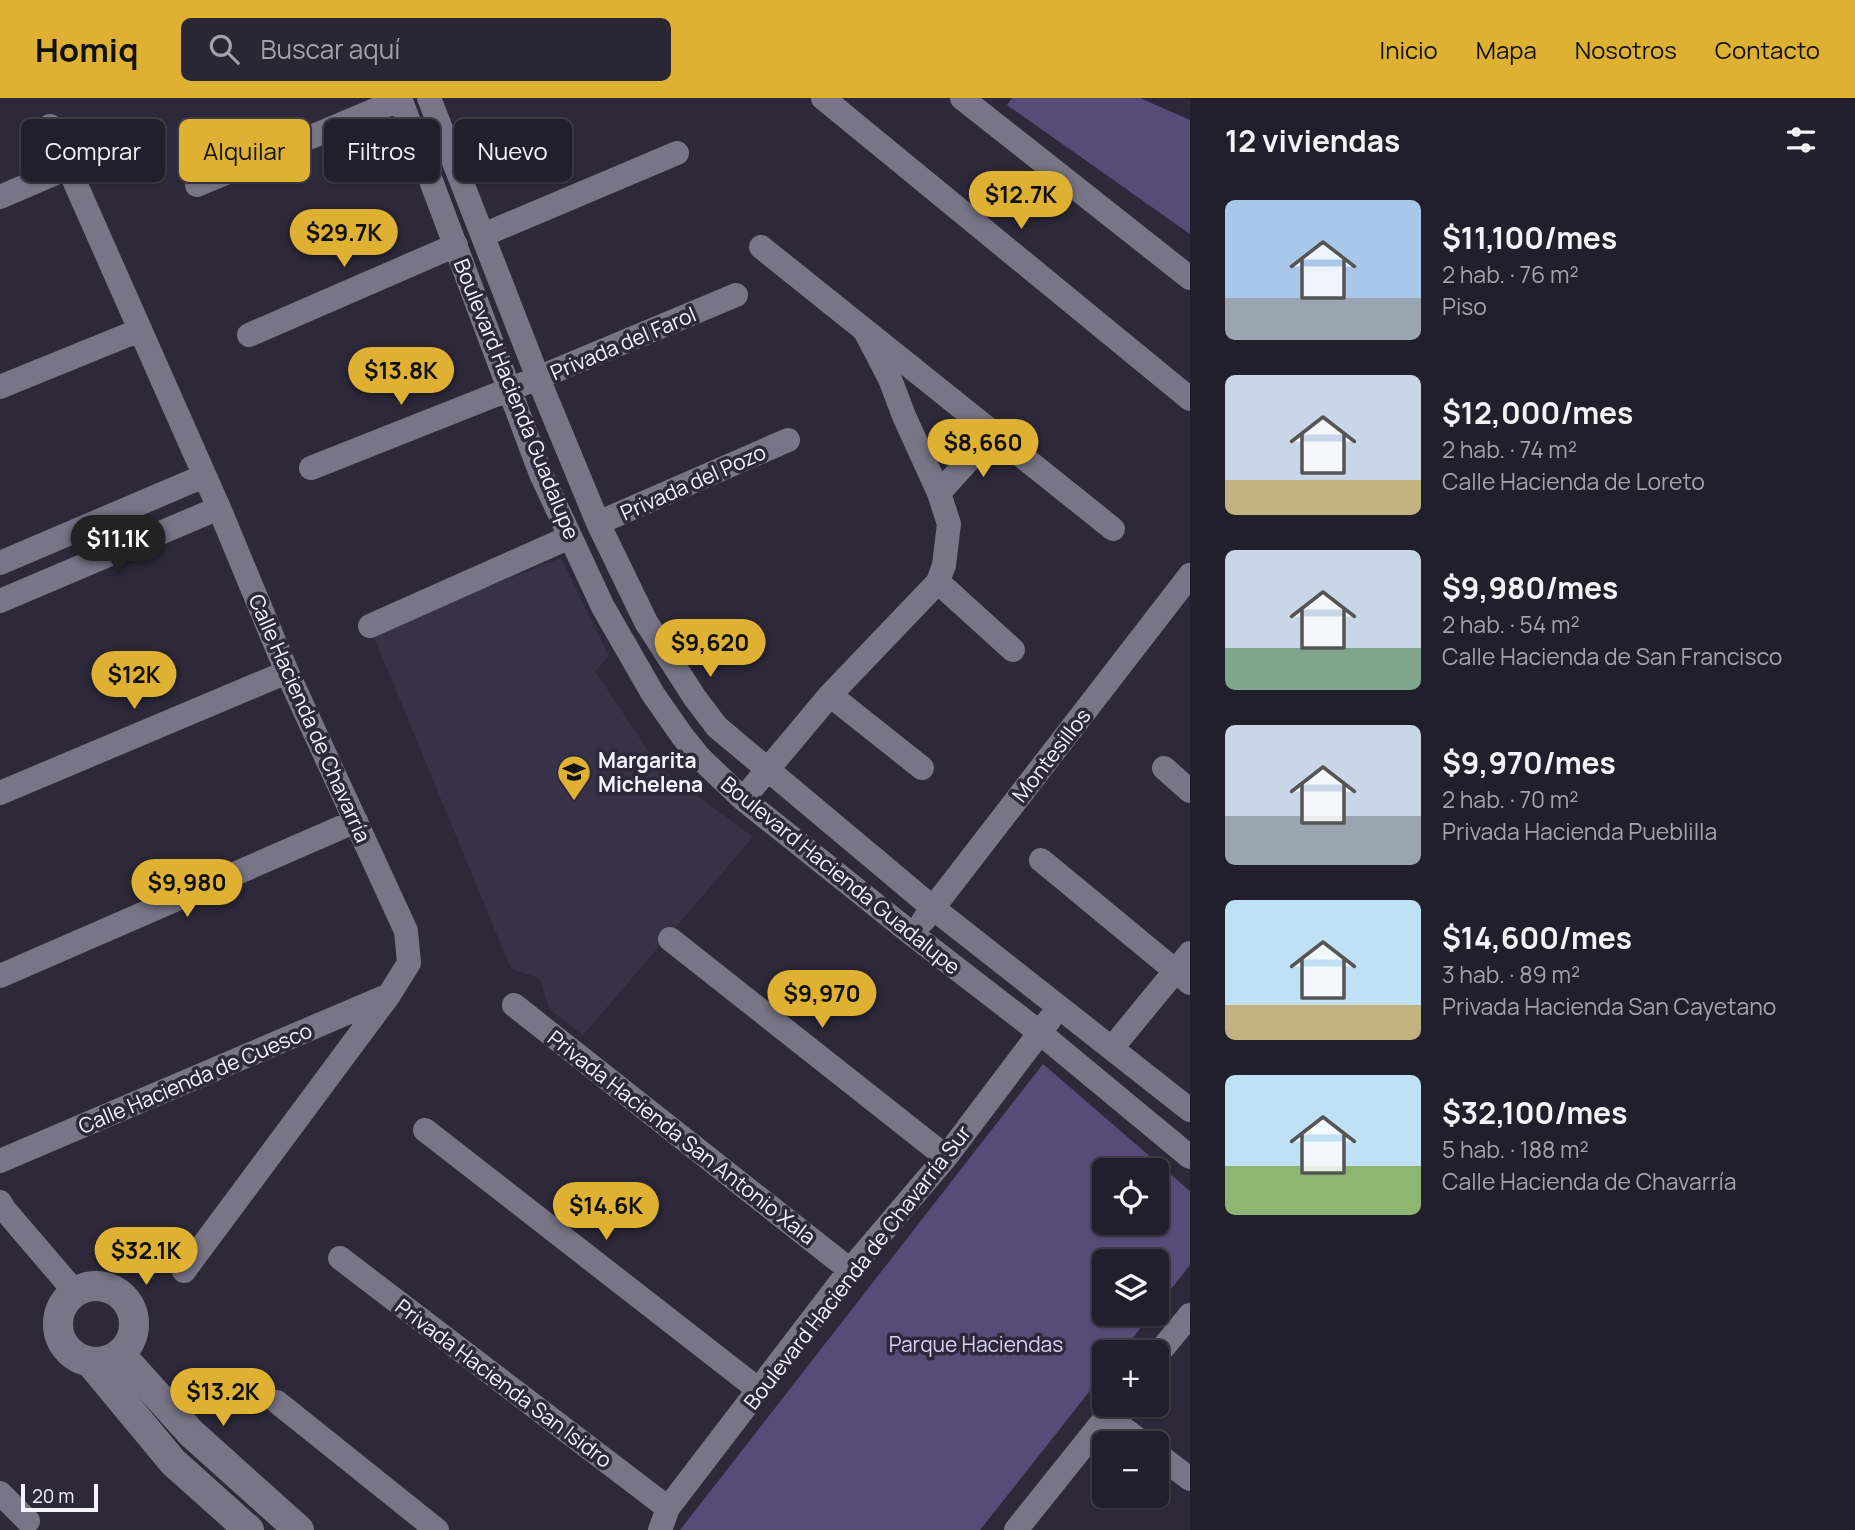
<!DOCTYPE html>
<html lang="es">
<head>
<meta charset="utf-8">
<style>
  body { margin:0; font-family:Manrope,sans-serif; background:#2a2734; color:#f1f3f6; height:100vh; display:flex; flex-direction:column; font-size:26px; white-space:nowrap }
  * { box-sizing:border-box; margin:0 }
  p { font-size:23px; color:#a2a2a9 }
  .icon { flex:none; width:38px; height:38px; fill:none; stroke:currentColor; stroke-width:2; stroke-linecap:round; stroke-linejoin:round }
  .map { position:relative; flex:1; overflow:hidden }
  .details { display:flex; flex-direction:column; background:#221f2c; width:665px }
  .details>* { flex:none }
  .guide { position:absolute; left:21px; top:21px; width:665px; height:63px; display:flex; gap:14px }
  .buttons { position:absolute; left:1092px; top:1060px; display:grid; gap:14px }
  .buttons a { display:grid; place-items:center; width:77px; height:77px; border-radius:10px; background:#221f2c; box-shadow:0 2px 5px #0004,0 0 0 2px #3f3d48; font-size:35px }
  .scale { position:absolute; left:21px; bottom:18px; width:77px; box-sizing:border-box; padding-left:7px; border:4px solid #f5f3fe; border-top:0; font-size:19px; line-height:24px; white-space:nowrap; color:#f5f3fe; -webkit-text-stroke:5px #2d293a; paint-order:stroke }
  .price { position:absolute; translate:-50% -60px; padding:0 16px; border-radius:24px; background:#deb133; color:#111; font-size:23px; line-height:46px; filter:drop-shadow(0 2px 4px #0008) }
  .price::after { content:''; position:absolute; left:50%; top:42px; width:21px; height:16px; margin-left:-10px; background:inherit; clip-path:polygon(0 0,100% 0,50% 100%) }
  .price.on { background:#222; color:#fff }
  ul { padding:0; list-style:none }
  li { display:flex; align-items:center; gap:21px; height:175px; padding:0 35px }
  li span { display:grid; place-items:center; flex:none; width:196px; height:140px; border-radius:10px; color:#555 }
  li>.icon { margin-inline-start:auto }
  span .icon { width:84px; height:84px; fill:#fffc; stroke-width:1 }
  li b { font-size:30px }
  h2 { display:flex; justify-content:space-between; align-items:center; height:84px; padding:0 35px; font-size:30px }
  .tag { padding:0 24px; border-radius:10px; background:#221f2c; box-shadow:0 2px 5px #0004,0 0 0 2px #3f3d48; font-size:24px; line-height:63px }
  .tag.on { background:#deb133; color:#111 }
  header { display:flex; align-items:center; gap:42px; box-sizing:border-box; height:98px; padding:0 35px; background:#deb133; color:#111 }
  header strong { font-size:33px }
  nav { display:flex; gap:38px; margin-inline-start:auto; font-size:24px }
  .search { width:490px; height:63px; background:#2a2734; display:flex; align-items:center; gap:18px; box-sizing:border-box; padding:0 24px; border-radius:10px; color:#a2a2a9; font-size:26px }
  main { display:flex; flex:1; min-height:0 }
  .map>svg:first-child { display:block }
</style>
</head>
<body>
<header>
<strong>Homiq</strong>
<div class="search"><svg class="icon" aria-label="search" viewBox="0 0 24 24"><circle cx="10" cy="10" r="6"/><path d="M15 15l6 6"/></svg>Buscar aquí</div>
<nav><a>Inicio</a><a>Mapa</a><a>Nosotros</a><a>Contacto</a></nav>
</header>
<main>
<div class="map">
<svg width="1190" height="1432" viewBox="0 0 1190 1432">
  <rect width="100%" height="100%" fill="#2d293a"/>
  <path fill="#373248" d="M561 460 609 558 595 573 659 669 753 739 583 937 550 912 539 880 511 871 372 534Z"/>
  <path fill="#574c77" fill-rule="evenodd" d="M1012 0H1140L1190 22V136L1007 7Z
    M1043 966 1190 1093V1167L1157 1209V1164H1104V1216H1151L1121 1255H1104V1275L980 1432H680ZM1104 1073H1157V1125H1104Z"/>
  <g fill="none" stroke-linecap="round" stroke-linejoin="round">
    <path stroke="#797589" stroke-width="24" d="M400 0 541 376 603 509 653 596 683 639 700 660 743 701 912 836 1039 934 1190 1059
      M429 0 538 280 598 425 646 524 695 600 717 629 933 810 1190 1012
      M823 0 1190 301
      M962 0 1190 180
      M50 28 219 410 287 574 406 833 409 865 389 897 184 1173
      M197 87 401 1
      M0 99 70 69
      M483 137 677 55
      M761 149 1113 431
      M249 237 456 147
      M0 289 140 232
      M311 370 538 280 736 197
      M939 395 993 335
      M598 425 788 342
      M0 465 204 378
      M938 484 1013 552
      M0 503 219 410
      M370 528 570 439
      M830 597 922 670
      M1164 670 1190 693
      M0 695 287 574
      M743 701 830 597 938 484 944 467 949 426 939 395 904 318 890 281 865 233
      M1041 762 1190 885
      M923 823 1190 477
      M670 841 946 1059
      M0 878 356 723
      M514 907 850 1172
      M1112 950 1190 855
      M425 1032 759 1292
      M0 1063 389 897
      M0 1104 4 1111 75 1194
      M340 1160 668 1410
      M1157 1257 1190 1217
      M277 1304 437 1432
      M1107 1318 1144 1346
      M1157 1356 1190 1381
      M0 1395 28 1423
      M660 1432 668 1410 850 1172 946 1059 1050 921
      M1016 1432 1116 1307"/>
    <path stroke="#797589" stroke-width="30" d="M58 1226a38 38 0 1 1 76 0a38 38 0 1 1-76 0Z
      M120 1256 191 1335 299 1432
      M90 1264 173 1364 249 1432"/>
  </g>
  <defs>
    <g id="school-pin" transform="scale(1.75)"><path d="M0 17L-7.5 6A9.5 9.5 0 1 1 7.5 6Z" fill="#deb133" stroke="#2d293a"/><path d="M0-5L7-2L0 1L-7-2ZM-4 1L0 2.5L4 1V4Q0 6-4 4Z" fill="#111"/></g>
  </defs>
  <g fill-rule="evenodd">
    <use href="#school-pin" x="574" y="674"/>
  </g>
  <g text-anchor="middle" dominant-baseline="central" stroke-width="7" stroke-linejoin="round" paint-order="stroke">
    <g font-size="21" fill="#f5f3fe" stroke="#2d293a">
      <text transform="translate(623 245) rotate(-23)">Privada del Farol</text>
      <text transform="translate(517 301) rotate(68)">Boulevard Hacienda Guadalupe</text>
      <text transform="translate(693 384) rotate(-24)">Privada del Pozo</text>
      <text transform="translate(310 620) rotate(66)">Calle Hacienda de Chavarría</text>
      <text transform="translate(1051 657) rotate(-52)">Montesillos</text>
      <text transform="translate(841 777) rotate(39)">Boulevard Hacienda Guadalupe</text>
      <text transform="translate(195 980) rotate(-23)">Calle Hacienda de Cuesco</text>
      <text transform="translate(682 1039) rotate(38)">Privada Hacienda San Antonio Xala</text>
      <text transform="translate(857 1169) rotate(-52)">Boulevard Hacienda de Chavarría Sur</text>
      <text transform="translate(504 1285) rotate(37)">Privada Hacienda San Isidro</text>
    </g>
    <g font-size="21" font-weight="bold" fill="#f5f3fe" stroke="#2d293a" text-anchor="start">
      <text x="598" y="662">Margarita<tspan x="598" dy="24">Michelena</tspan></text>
    </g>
    <g font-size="21" fill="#d8d0f5" stroke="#2d293a">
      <text x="976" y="1246">Parque Haciendas</text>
    </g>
  </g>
</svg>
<div class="buttons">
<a><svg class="icon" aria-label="locate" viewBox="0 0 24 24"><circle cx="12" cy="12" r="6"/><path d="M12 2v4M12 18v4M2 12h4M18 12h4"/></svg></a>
<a><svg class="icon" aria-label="layers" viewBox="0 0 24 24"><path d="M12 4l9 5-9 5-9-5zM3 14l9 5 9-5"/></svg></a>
<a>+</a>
<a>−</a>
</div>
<div class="scale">20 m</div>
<b class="price" style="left:1021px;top:133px">$12.7K</b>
<b class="price" style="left:344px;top:171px">$29.7K</b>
<b class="price" style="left:401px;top:309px">$13.8K</b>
<b class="price" style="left:983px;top:381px">$8,660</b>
<b class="price on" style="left:118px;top:477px">$11.1K</b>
<b class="price" style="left:710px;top:581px">$9,620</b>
<b class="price" style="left:134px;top:613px">$12K</b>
<b class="price" style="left:187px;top:821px">$9,980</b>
<b class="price" style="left:822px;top:932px">$9,970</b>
<b class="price" style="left:606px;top:1144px">$14.6K</b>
<b class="price" style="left:146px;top:1189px">$32.1K</b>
<b class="price" style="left:223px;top:1330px">$13.2K</b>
<div class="guide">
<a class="tag">Comprar</a>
<a class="tag on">Alquilar</a>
<a class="tag">Filtros</a>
<a class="tag">Nuevo</a>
</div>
</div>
<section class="details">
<h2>12 viviendas<svg class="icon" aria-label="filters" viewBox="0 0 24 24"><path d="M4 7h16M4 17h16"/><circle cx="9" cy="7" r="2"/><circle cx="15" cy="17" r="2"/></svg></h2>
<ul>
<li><span style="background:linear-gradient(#a9c7e8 70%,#9aa5b1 0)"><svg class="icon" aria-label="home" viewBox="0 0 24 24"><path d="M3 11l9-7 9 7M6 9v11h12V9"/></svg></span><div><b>$11,100/mes</b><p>2 hab. · 76 m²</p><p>Piso</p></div></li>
<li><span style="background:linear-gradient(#c9d6e8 75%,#c2b280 0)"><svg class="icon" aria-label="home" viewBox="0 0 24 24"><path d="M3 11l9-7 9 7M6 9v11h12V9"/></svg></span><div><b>$12,000/mes</b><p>2 hab. · 74 m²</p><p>Calle Hacienda de Loreto</p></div></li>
<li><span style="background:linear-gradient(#c9d6e8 70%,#7fa58c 0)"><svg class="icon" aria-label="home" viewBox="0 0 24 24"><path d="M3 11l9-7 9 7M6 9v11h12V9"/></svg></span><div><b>$9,980/mes</b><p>2 hab. · 54 m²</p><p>Calle Hacienda de San Francisco</p></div></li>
<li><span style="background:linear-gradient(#c9d6e8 65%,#9aa5b1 0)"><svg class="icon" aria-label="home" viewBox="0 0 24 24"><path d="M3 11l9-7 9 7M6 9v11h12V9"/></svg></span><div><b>$9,970/mes</b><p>2 hab. · 70 m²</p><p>Privada Hacienda Pueblilla</p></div></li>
<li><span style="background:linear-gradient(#bfe0f5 75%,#c2b280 0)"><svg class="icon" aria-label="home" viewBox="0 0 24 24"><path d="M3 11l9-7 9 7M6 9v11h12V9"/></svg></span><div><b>$14,600/mes</b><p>3 hab. · 89 m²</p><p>Privada Hacienda San Cayetano</p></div></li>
<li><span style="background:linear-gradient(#bfe0f5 65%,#8fb573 0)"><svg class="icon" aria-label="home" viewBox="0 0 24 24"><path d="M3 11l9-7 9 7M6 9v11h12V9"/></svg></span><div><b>$32,100/mes</b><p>5 hab. · 188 m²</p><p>Calle Hacienda de Chavarría</p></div></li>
</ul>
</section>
</main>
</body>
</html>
